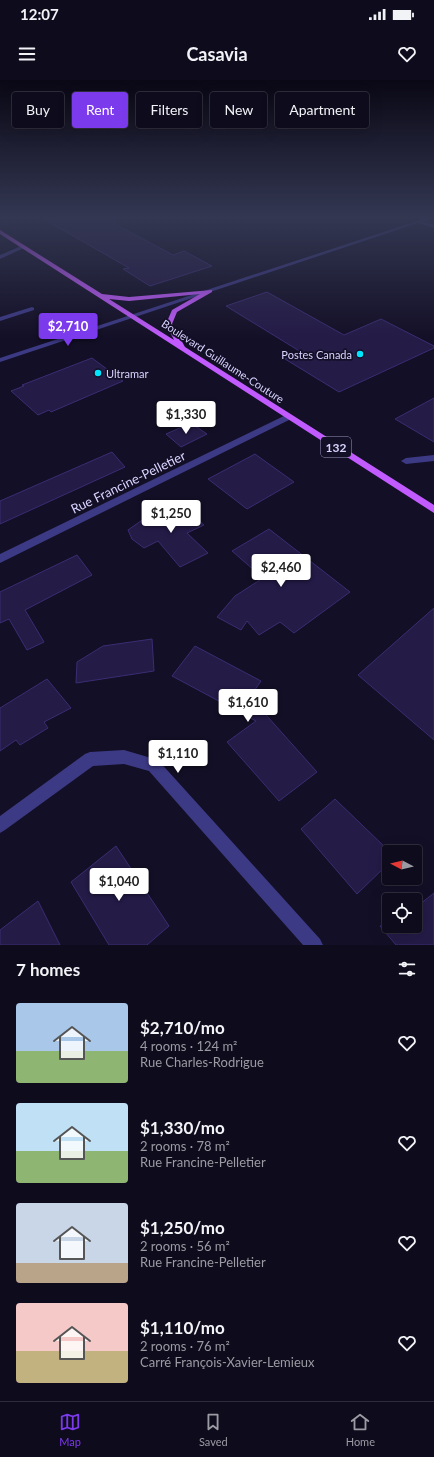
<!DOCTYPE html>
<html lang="en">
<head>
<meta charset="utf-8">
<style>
  body { margin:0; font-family:Lato,sans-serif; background:#1c1929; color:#f1f3f6; height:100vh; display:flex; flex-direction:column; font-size:15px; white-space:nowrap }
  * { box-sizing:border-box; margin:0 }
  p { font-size:13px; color:#9b9ba3 }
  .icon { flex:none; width:22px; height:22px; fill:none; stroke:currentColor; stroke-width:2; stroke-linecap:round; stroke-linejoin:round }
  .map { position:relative; height:865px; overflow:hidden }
  .drawer { display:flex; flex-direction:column; background:#0e0b1c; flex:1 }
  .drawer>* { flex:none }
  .guide { position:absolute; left:12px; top:12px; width:410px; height:36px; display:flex; gap:8px }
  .needle { width:26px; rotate:277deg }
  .buttons { position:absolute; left:382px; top:765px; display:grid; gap:8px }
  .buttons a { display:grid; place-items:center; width:40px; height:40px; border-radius:4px; background:#0e0b1c; box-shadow:0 4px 16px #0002,0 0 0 1px #2e2b3b; font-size:20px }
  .price { position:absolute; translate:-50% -34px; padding:0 9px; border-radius:4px; background:#fff; color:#222; font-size:13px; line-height:26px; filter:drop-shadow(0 1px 2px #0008) }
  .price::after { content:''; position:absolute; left:50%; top:24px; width:12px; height:9px; margin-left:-6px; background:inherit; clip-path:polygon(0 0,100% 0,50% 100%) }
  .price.current { background:#7c3aed; color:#fff }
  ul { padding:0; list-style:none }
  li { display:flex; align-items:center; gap:12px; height:100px; padding:0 16px }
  li span { display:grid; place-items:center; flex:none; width:112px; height:80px; border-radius:4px; color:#555 }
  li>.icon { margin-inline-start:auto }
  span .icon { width:48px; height:48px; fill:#fffc; stroke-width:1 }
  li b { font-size:17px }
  h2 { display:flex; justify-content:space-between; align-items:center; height:48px; padding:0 16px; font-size:17px }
  .pill { padding:0 14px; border-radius:4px; background:#0e0b1c; box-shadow:0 4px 16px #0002,0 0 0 1px #2e2b3b; font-size:14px; line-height:36px }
  .pill.current { background:#7c3aed; color:#fff }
  .status { display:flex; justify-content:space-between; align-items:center; height:28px; padding:0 20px; background:#0e0b1c; direction:ltr }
  .status svg { height:11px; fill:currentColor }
  header { display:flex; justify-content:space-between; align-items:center; height:52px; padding:0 16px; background:#0e0b1c; font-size:18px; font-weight:700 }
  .tabs { display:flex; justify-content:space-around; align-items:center; height:56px; border-top:1px solid #2e2b3b; background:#0e0b1c; font-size:11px; color:#9b9ba3 }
  .tabs a { display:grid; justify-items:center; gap:2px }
  .tabs .current { color:#7c3aed }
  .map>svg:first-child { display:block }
</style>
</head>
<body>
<div class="status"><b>12:07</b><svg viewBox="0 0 49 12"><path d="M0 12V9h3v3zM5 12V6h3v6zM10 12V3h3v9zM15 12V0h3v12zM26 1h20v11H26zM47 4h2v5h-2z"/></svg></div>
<header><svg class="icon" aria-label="menu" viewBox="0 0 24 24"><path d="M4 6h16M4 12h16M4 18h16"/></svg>Casavia<svg class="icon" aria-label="heart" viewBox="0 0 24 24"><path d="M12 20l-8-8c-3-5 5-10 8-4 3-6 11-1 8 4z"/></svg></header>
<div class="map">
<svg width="434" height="865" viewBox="0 0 434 865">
  <rect width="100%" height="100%" fill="#130f26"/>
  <path fill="#241b47" stroke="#3b2d73" d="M42 138H114L115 144 173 175 184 171 212 186 150 206 123 189 129 188Z
    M267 212 344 255 381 239 434 266V268L339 312 285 279 301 272 226 226Z
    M92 278 123 301 51 332 49 330 38 335 11 311 24 306 22 305Z
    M434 318V362L395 339Z
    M191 343 207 354 181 367 166 354Z
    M112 372 125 387 0 444V421Z
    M255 374 294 402 247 429 208 399Z
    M179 424 204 445 187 453 208 473 180 487 158 461 144 468 132 459 128 450 145 438 146 439Z
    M269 449 350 512 294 553 280 542 259 555 247 541 241 550 217 537 235 516 263 498 232 471Z
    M77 475 92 495 25 530 44 562 27 570 9 539 0 543V512Z
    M434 528V660L358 595Z
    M152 559 154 591 76 603 77 582 103 566Z
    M195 566 261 601 250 617 317 692 279 721 227 662 256 641 172 596Z
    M47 599 71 628 44 642 48 648 20 665 16 660 0 671V628Z
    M335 719 389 771V783L357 814 301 749Z
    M116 766 169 846 147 865H109L71 802Z
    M434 813V865H396L380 846H415V828Z
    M38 821 60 865H0V850Z"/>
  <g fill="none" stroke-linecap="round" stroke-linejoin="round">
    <path fill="#3d3a85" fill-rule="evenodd" d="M418 140 434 145V148L416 142V141Z
      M21 166 26 167 0 179V175Z
      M32 227 34 228V230L0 241V237Z"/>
    <path fill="#3d3a85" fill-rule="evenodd" d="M434 375V381L406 384 401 381 406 378Z"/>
    <path fill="#3d3a85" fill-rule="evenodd" d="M288 334 292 337 291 339 0 483V474Z
      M124 670 158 680 320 859 323 865H303L149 691 124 684 93 686 5 750 0 753V736L85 674 90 672Z"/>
    <path fill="#3d3a85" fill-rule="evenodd" d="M426 138H433L0 282V278Z"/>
    <path fill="#c25bff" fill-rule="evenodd" d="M0 150 102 214 129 217 212 210V212L177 232 172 244 185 267 434 425V433L0 154ZM200 214 172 230 166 244 174 260 109 219 129 221Z"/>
  </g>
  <linearGradient id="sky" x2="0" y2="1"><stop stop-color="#0a0815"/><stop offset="0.53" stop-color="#333752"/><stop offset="1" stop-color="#333752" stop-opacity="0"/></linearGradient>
  <rect width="434" height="259" fill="url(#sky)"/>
  <g fill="#00e5ff" stroke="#130f26" stroke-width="1.5">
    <circle cx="360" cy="274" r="4"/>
    <circle cx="98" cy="293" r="4"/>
  </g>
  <g text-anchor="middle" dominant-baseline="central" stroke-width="3.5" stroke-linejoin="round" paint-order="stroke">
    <g font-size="11" fill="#d9d4ff" stroke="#130f26" text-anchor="end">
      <text x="352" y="274">Postes Canada</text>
      <text x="106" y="293" text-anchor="start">Ultramar</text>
    </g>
    <g font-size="11" fill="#d9d4ff" stroke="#130f26">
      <text transform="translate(223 281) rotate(33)">Boulevard Guillaume-Couture</text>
    </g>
    <rect fill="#130f26" stroke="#9e99be" stroke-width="1" x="321" y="357" width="30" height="20" rx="3"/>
    <g font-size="12" font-weight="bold" fill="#d9d4ff">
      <text x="336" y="367">132</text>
    </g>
    <g font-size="13" fill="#d9d4ff" stroke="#130f26">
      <text transform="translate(128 402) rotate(-26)">Rue Francine-Pelletier</text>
    </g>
  </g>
</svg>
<div class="buttons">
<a><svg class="needle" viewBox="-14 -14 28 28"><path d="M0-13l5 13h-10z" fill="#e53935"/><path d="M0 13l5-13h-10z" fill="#9b9ba3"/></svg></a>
<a><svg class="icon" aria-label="locate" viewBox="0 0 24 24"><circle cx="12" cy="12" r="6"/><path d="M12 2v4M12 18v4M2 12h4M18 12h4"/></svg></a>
</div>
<b class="price current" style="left:68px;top:267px">$2,710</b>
<b class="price" style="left:186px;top:355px">$1,330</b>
<b class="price" style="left:171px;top:454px">$1,250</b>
<b class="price" style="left:281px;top:508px">$2,460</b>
<b class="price" style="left:248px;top:643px">$1,610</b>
<b class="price" style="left:178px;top:694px">$1,110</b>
<b class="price" style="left:119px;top:822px">$1,040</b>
<div class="guide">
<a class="pill">Buy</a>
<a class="pill current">Rent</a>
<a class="pill">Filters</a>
<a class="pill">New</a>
<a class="pill">Apartment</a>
</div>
</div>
<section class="drawer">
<h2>7 homes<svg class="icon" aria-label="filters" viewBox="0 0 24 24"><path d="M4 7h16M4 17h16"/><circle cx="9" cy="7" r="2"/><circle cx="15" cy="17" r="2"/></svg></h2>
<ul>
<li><span style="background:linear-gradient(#a9c7e8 60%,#8fb573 0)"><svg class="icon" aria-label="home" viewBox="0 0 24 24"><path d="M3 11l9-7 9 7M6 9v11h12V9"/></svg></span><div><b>$2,710/mo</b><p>4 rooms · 124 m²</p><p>Rue Charles-Rodrigue</p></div><svg class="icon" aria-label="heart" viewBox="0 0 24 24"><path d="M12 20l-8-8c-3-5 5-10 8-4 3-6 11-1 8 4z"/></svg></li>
<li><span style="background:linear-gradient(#bfe0f5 60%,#8fb573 0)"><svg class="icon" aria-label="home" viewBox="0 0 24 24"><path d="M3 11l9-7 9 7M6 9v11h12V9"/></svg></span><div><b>$1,330/mo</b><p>2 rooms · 78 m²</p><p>Rue Francine-Pelletier</p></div><svg class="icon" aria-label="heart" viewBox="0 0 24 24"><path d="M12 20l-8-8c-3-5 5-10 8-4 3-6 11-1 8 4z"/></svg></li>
<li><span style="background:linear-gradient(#c9d6e8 75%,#b9a48a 0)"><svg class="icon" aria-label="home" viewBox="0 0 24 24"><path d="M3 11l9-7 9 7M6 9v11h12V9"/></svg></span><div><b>$1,250/mo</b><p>2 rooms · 56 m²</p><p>Rue Francine-Pelletier</p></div><svg class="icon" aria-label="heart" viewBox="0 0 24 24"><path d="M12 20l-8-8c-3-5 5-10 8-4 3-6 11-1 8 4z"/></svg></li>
<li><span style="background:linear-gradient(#f6c9c9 60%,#c2b280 0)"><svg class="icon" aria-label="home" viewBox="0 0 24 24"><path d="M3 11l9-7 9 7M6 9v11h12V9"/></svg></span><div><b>$1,110/mo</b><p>2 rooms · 76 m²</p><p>Carré François-Xavier-Lemieux</p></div><svg class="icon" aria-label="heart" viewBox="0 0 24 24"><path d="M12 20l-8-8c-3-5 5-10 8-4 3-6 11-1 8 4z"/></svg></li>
</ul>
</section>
<nav class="tabs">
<a class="current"><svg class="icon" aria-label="map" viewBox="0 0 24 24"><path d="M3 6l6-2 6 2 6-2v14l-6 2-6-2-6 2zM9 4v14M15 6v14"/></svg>Map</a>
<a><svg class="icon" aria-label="saved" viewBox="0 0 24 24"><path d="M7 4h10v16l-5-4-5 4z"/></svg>Saved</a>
<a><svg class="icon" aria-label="home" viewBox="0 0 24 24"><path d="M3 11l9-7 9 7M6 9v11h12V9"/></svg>Home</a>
</nav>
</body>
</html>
